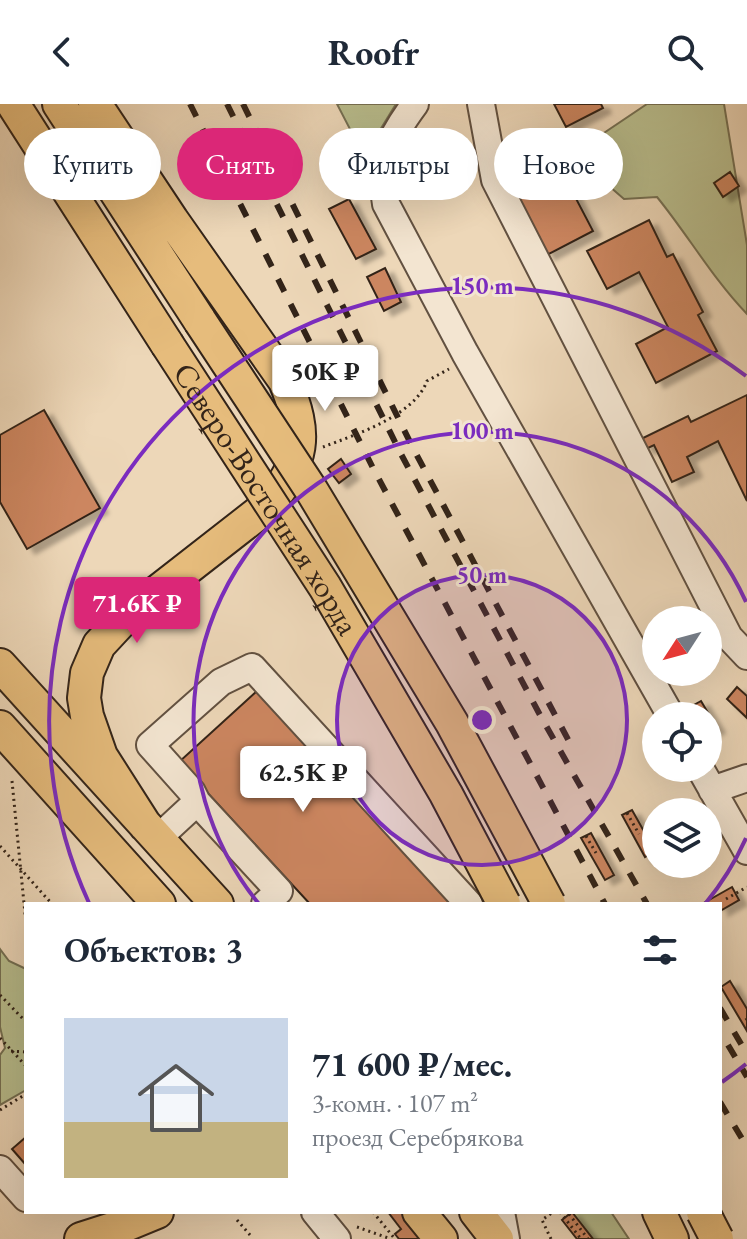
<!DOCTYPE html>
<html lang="ru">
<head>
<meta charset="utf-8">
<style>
  body { margin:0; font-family:"EB Garamond",serif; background:#f6f6f7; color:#1f2937; height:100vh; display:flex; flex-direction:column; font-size:30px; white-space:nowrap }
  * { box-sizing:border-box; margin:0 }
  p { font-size:26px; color:#747a83 }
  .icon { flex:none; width:44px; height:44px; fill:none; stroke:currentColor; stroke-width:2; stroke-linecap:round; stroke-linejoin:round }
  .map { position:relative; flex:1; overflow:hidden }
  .sheet { position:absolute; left:24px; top:798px; width:698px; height:312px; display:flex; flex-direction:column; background:#fff; border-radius:0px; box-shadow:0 8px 32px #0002 }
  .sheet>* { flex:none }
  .guide { position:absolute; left:24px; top:24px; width:700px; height:72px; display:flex; gap:16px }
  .needle { width:52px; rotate:234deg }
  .fabs { position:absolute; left:642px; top:502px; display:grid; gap:16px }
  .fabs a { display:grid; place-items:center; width:80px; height:80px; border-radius:50%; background:#fff; box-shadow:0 8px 32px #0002; font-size:40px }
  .price { position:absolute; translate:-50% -68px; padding:0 18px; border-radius:8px; background:#fff; color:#222; font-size:26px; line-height:52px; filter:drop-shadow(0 2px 4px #0008) }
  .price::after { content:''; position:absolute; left:50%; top:48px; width:24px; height:18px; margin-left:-12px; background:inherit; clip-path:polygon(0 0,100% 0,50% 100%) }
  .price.on { background:#db2777; color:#fff }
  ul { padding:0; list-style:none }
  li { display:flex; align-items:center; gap:24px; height:200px; padding:0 40px }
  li+li { border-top:2px solid #e0e1e3 }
  li span { display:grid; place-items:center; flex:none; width:224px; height:160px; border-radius:0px; color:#555 }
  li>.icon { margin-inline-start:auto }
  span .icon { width:96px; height:96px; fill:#fffc; stroke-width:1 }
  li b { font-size:34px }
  h2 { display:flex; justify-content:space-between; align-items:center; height:96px; padding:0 40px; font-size:34px }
  .pill { padding:0 28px; border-radius:36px; background:#fff; box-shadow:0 8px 32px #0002; font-size:28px; line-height:72px }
  .pill.on { background:#db2777; color:#fff }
  header { display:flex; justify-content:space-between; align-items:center; height:104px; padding:0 40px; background:#fff; font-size:36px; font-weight:700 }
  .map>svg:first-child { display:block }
</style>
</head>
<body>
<header><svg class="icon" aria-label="back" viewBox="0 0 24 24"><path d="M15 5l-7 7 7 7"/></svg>Roofr<svg class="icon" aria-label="search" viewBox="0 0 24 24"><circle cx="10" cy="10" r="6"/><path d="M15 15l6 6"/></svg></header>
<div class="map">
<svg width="747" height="1135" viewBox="0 0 747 1135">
  <defs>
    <filter id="shadow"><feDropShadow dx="8" dy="5" stdDeviation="2" flood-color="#0004"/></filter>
  </defs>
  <rect width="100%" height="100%" fill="#edd7b8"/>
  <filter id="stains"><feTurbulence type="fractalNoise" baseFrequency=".0025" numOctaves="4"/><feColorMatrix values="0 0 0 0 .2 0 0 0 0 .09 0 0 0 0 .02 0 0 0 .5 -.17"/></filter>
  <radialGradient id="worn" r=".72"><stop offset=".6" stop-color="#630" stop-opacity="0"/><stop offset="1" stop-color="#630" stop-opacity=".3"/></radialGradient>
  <path fill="#b9be8e" stroke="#767154" stroke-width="2" d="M337 0H396L380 26 352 29Z
    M647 0H724L747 141V210C713 175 688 131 657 93L624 95 594 69 592 37Z
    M0 845 9 857 26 865V986L0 1001V951L5 944 0 923Z
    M571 1108H611L629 1135H593Z"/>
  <path fill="#cc8660" stroke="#332419" stroke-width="2" filter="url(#shadow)" d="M554 0H601L603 4 566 23Z
    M549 43 593 127 547 151 503 67Z
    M730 68 739 82 723 93 714 79Z
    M349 95 376 145 356 155 329 105Z
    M649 116 667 153 673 150 703 208 698 211 717 247 656 279 636 240 668 223 639 168 607 185 587 147Z
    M385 164 401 198 384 207 367 173Z
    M747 291V397L718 337 687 353 694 368 672 378 654 341 646 345 641 335 688 312 691 318Z
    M44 306 100 404 27 445 0 398V331Z
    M341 355 351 370 339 379 328 365Z
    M737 583 747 592V614L727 595Z
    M257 587 451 800H310L179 658Z
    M701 597 717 624 708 629V612H698L692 602Z
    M632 706 655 747 645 753 622 711Z
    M591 729 614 771 605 776 581 734Z
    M732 783 739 796 720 807V800H702Z
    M730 877 747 905V927L721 883Z
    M26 1033V1061L12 1045Z
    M388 1108H407L428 1135H399L395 1130 401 1125Z
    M572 1108 593 1135H577L562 1116Z"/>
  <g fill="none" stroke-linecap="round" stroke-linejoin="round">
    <g stroke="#625141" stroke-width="30">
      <path id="minor" d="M415 0C389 35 378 57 386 100L465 249 671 612
        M481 0 495 76 729 533 747 552
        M700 664 747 747
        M712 686 747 674
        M197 698 192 688 150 641 221 578 252 563 469 800
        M157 735 197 698 279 787 265 800
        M0 1065 26 1094
        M315 1108 337 1135
        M501 1108 506 1135"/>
    </g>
    <g stroke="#332419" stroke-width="36">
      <path id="major" d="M13 0 167 240
        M59 0 200 217
        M95 0 172 116 285 277C308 332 304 357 266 403L125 513 99 541 87 569 84 594 87 612 101 652 145 721
        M0 561 217 800
        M0 623 159 800
        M419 1108 441 1135
        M476 1108 497 1135
        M659 1108 672 1135
        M81 1135 128 1120 157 1108"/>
    </g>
    <path stroke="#332419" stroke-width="3" stroke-dasharray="2 4" stroke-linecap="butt" d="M323 343C357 330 414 312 427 277L449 265
      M12 677 26 820
      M627 709 639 730
      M586 732 596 749
      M0 742 52 800
      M726 795 747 783
      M0 891 26 918
      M746 914 747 916
      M0 934 26 962
      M11 947 26 948
      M0 1006 26 990
      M373 1108 395 1135
      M560 1108 581 1135
      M569 1110 588 1135
      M237 1116 250 1131
      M357 1123 391 1135
      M551 1135 542 1116 553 1108"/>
    <use href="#minor" stroke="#f3e5d1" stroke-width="26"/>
    <use href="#major" stroke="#e6bc7c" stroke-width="32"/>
    <path stroke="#332419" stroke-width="6" stroke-dasharray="14 14" stroke-linecap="butt" d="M190 0 373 364 605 800
      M227 0 401 350 540 611 647 800
      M243 0 413 344 571 641
      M720 904 747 950
      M728 941 747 973
      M720 998 747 1043"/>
    <g stroke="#332419" stroke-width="36" stroke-linecap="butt">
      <g id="major-bridge">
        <path d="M200 217 312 387 452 619 549 800"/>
        <path id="s1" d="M167 240 325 483 446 690 504 800"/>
        <path d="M703 1108 717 1135"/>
      </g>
    </g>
    <use href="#major-bridge" stroke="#e6bc7c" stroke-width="32"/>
  </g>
  <circle cx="482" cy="616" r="145" fill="#7b2cbf" fill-opacity=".12"/>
  <g fill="none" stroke="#7b2cbf" stroke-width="4">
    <circle cx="482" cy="616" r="145"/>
    <path d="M746 734A289 289 0 0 1 705 800M259 800A289 289 0 1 1 746 498"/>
    <path d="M746 960A434 434 0 0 1 722 978M89 799A434 434 0 0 1 746 272"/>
  </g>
  <g text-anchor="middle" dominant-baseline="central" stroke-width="6" stroke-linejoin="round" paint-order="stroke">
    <g font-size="32" fill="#332419" stroke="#f3e5d1">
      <text stroke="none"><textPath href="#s1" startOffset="184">Северо-Восточная хорда</textPath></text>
    </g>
  </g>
  <circle cx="482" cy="616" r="12" fill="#7b2cbf" stroke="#f3e5d1" stroke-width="4"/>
  <g font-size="24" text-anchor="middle" font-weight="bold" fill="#7b2cbf" stroke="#f3e5d1" stroke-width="6" stroke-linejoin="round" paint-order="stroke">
    <text x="482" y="190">150 m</text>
    <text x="482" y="335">100 m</text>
    <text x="482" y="479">50 m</text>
  </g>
  <rect width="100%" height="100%" filter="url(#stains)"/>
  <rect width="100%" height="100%" fill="url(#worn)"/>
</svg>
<div class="fabs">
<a><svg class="needle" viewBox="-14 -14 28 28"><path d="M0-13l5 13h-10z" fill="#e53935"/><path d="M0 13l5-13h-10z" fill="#747a83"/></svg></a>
<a><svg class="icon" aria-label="locate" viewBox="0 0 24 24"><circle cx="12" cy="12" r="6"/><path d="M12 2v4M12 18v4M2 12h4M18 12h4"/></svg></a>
<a><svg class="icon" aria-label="layers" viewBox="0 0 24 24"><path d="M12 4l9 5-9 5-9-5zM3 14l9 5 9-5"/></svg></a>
</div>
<b class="price" style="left:325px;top:309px">50K ₽</b>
<b class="price on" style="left:137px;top:541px">71.6K ₽</b>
<b class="price" style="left:303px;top:710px">62.5K ₽</b>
<div class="guide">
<a class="pill">Купить</a>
<a class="pill on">Снять</a>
<a class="pill">Фильтры</a>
<a class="pill">Новое</a>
</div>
<section class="sheet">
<h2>Объектов: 3<svg class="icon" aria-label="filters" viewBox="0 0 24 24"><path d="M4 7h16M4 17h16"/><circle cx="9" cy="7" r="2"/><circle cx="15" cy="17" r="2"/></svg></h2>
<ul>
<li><span style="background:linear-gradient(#c9d6e8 65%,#c2b280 0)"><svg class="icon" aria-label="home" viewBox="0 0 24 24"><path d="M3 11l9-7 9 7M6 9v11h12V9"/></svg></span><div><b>71 600 ₽/мес.</b><p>3-комн. · 107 m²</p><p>проезд Серебрякова</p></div></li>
</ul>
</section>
</div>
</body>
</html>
